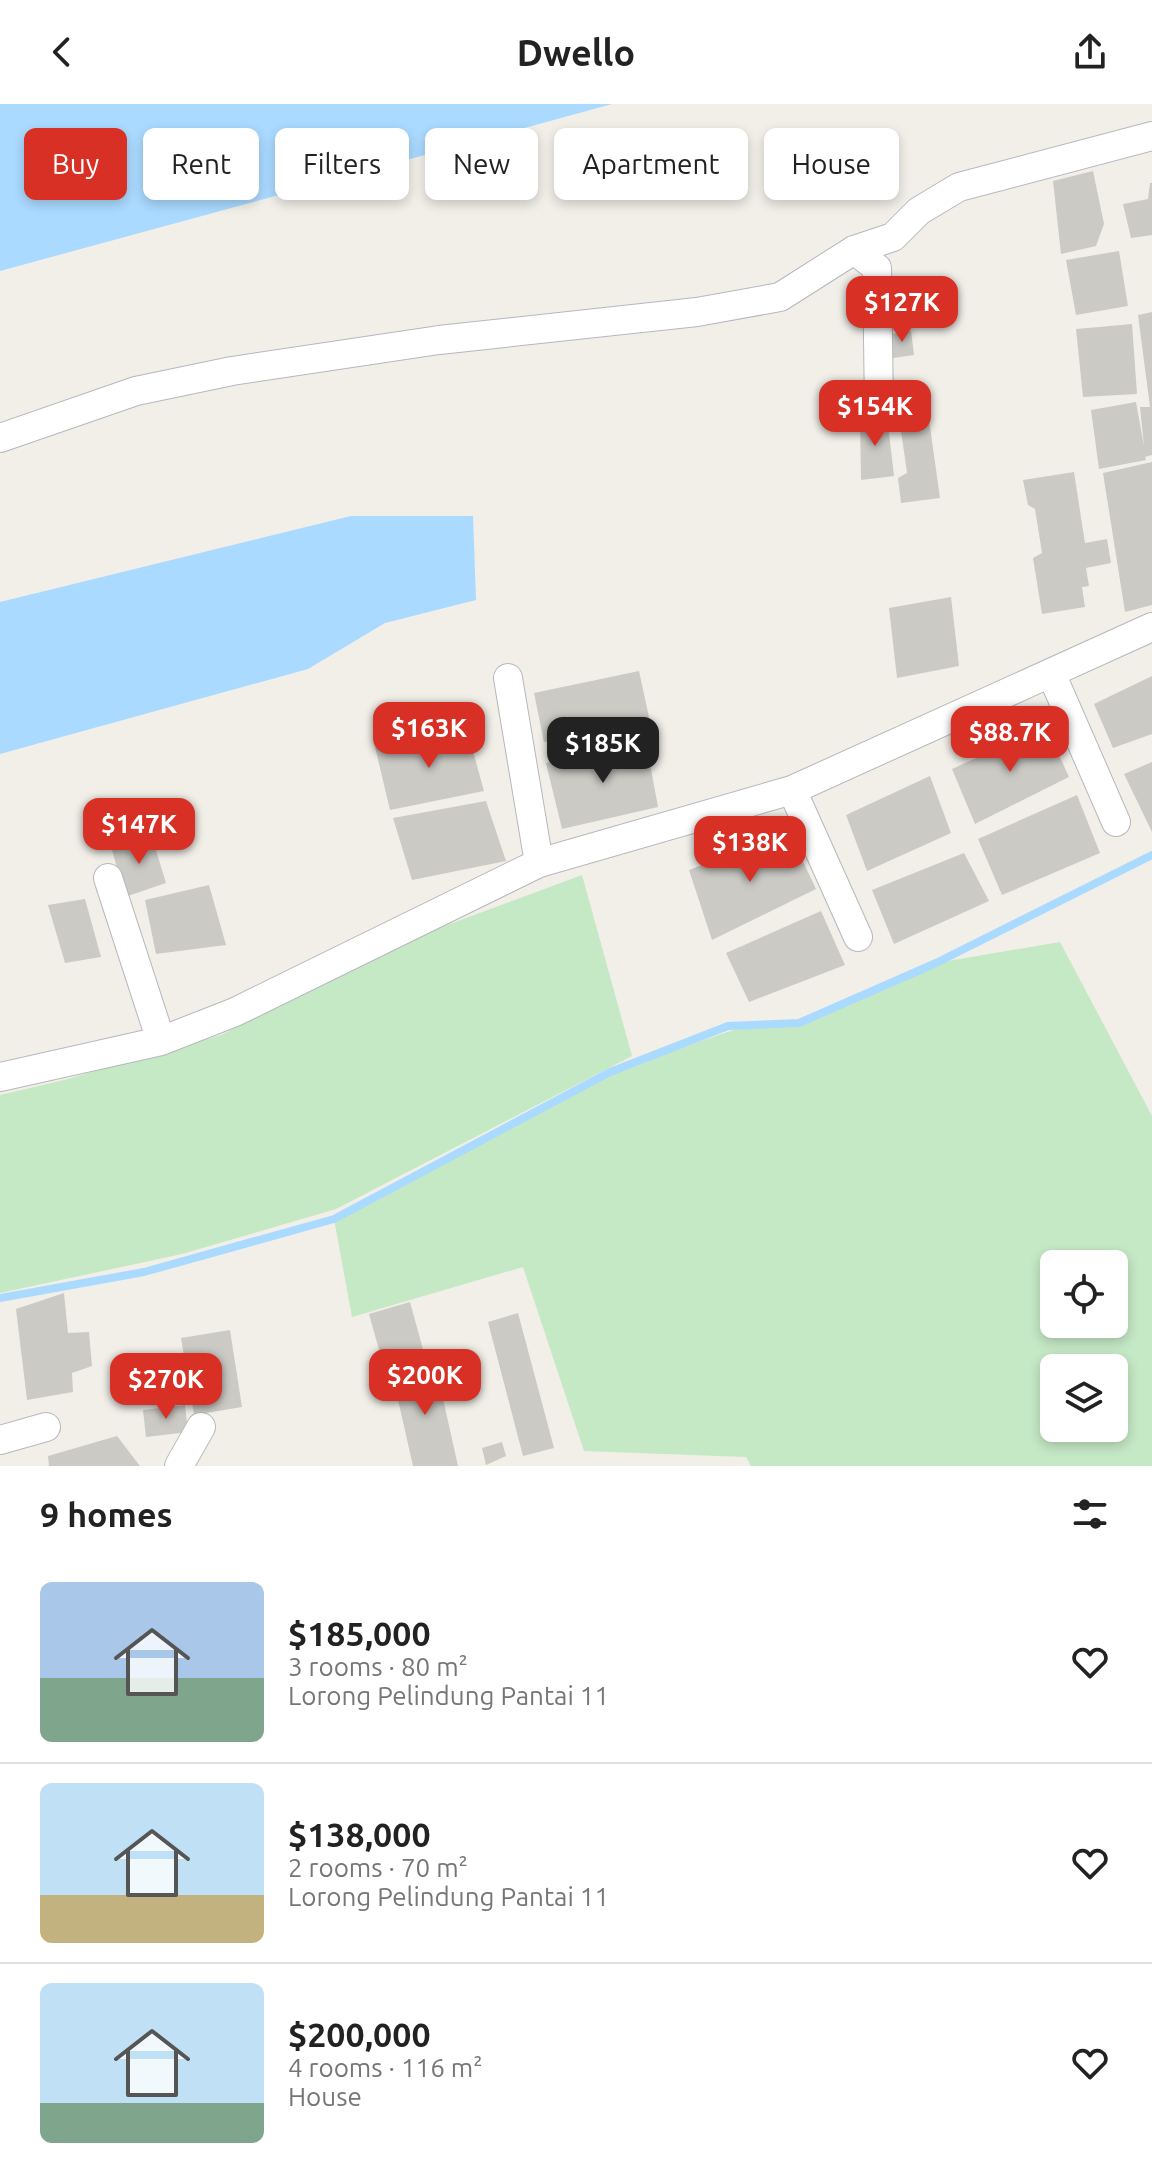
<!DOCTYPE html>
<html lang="en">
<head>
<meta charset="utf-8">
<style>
  body { margin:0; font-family:Ubuntu,sans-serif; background:#f6f6f6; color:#222; height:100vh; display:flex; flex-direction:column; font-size:30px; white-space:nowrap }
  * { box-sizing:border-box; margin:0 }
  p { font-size:26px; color:#767676 }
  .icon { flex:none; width:44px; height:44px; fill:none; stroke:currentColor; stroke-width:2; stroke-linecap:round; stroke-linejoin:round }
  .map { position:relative; height:1362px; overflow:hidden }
  .panel { display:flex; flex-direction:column; background:#fff; flex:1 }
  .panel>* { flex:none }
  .banner { position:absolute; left:24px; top:24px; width:1104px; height:72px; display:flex; gap:16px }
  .buttons { position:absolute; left:1040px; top:1146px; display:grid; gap:16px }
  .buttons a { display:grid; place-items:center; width:88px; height:88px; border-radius:12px; background:#fff; box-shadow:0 4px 12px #0003; font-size:40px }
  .price { position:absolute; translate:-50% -68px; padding:0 18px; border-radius:16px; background:#d93025; color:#fff; font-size:26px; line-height:52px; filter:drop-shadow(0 2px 4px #0008) }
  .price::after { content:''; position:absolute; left:50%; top:48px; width:24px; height:18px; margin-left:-12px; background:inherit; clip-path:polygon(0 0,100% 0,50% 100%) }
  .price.active { background:#222; color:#fff }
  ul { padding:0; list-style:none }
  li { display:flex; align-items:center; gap:24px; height:200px; padding:0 40px }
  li+li { border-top:2px solid #e0e0e0 }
  li span { display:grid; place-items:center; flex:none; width:224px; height:160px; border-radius:12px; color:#555 }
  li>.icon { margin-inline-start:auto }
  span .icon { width:96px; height:96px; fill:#fffc; stroke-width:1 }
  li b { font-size:34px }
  h2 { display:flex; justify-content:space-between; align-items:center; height:96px; padding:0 40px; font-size:34px }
  .pill { padding:0 28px; border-radius:12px; background:#fff; box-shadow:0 4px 12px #0003; font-size:28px; line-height:72px }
  .pill.active { background:#d93025; color:#fff }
  header { display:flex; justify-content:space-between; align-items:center; height:104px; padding:0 40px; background:#fff; font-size:36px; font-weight:600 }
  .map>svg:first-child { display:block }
</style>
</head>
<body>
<header><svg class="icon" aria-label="back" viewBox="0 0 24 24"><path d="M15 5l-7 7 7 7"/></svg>Dwello<svg class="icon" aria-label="share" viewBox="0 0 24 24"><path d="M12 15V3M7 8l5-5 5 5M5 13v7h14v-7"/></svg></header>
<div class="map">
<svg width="1152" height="1362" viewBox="0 0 1152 1362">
  <rect width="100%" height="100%" fill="#f1efe8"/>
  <path fill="#c5e8c5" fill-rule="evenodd" d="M582 771 632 952 336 1105 182 1150 0 1189V991L64 976 221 931 431 827Z
    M1060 838 1152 1012V1362H751L746 1353 584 1347 523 1163 352 1213 334 1115 610 968 748 921 799 919 936 859ZM1054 1160H1114V1220H1054ZM1054 1264H1114V1324H1054Z"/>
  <path fill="#aadaff" d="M0 0H612L0 167Z
    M351 412H473L476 496 385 519 308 565 0 650V498Z"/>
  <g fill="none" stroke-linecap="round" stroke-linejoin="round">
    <path stroke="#aadaff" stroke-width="8" d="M0 1194 144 1168 334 1115 610 968 728 922 799 919 936 859 1152 751"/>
  </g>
  <path fill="#cccac5" d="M1093 67 1104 120 1096 142 1061 150 1053 77Z
    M1150 79H1152V131L1131 134 1123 100 1148 95Z
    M1119 147 1128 202 1076 211 1066 156Z
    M1152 208V303H1150L1138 211Z
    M1132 220 1137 290 1083 293 1076 225Z
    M911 227 914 251 893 254 890 230Z
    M925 287 940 394 901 399 898 374 907 369 896 291Z
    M1136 298 1144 342 1140 303H1152V351L1145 353 1146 356 1099 365 1091 306Z
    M887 312 894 372 861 376 860 313Z
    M1152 358V501L1125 508 1103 369Z
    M1074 368 1085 439 1107 435 1111 459 1086 464 1089 482 1082 483 1085 503 1042 510 1033 454 1042 449 1035 405 1028 401 1023 376Z
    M951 493 959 562 897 574 889 504Z
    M639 567 652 627 544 638 534 589Z
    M1152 572V630L1113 644 1094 600Z
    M1046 622 1069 673 975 720 952 665Z
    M468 629 484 687 390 706 375 643Z
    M646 638 658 703 562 725 546 659Z
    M1152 658V728L1124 670Z
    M930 672 951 729 867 767 846 711Z
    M1077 691 1100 749 1002 791 978 735Z
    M486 697 506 757 412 776 393 714Z
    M789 728 816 785 712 836 689 766Z
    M151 730 166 779 125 793 112 746Z
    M964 749 989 797 894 840 872 786Z
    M209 781 226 841 156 850 145 796Z
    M85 795 101 853 65 859 48 801Z
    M821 807 845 861 749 898 726 849Z
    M64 1189 68 1229 89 1228 92 1262 72 1269 73 1288 27 1296 16 1205Z
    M410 1198 424 1249 383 1260 369 1210Z
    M518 1209 554 1344 523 1352 488 1218Z
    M230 1226 242 1303 194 1311 181 1234Z
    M435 1259 458 1362H413L392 1269Z
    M185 1301 188 1328 146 1333 143 1306Z
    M117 1332 140 1362H49L48 1352Z
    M502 1338 506 1352 486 1361 482 1344Z"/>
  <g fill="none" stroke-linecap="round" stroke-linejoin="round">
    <g stroke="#b5b8bc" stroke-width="30">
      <path id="minor" d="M854 146 877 164 879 305
        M0 334 136 287 232 267 439 236 697 208 780 193 854 146 893 133 919 107 959 83 1152 32
        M1051 569 1116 718
        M508 574 539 759
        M792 686 858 833
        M108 774 161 937
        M0 973 161 937 235 908 539 759 792 686 1152 523
        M0 1336 46 1323
        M179 1362 201 1323"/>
    </g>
    <use href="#minor" stroke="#fff" stroke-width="28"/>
  </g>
</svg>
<div class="buttons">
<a><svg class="icon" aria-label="locate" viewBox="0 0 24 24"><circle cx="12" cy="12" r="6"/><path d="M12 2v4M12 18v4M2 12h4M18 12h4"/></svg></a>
<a><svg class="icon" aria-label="layers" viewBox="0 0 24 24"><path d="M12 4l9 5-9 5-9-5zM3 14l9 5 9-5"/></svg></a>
</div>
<b class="price" style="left:902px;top:240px">$127K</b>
<b class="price" style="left:875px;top:344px">$154K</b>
<b class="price" style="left:429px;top:666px">$163K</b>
<b class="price" style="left:1010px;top:670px">$88.7K</b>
<b class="price active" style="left:603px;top:681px">$185K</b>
<b class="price" style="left:139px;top:762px">$147K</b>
<b class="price" style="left:750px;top:780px">$138K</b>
<b class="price" style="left:425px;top:1313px">$200K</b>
<b class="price" style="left:166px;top:1317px">$270K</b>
<div class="banner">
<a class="pill active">Buy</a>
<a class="pill">Rent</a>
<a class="pill">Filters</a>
<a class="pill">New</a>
<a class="pill">Apartment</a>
<a class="pill">House</a>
</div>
</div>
<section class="panel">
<h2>9 homes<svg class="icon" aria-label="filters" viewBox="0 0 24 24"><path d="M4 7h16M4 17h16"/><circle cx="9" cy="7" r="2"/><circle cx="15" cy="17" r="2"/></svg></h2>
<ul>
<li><span style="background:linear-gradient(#a9c7e8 60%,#7fa58c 0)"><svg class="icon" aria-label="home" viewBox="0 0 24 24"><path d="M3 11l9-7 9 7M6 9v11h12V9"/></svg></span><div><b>$185,000</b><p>3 rooms · 80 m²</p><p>Lorong Pelindung Pantai 11</p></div><svg class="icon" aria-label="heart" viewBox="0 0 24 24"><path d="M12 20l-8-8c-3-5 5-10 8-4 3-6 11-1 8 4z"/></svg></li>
<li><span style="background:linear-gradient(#bfe0f5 70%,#c2b280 0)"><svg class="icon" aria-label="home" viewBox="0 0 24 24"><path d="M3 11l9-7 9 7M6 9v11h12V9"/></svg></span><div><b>$138,000</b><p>2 rooms · 70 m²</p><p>Lorong Pelindung Pantai 11</p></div><svg class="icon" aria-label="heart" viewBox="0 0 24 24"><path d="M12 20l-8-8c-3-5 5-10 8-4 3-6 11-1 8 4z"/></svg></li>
<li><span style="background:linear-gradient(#bfe0f5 75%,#7fa58c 0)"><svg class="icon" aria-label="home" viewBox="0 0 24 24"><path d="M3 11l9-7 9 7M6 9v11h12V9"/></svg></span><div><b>$200,000</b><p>4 rooms · 116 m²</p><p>House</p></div><svg class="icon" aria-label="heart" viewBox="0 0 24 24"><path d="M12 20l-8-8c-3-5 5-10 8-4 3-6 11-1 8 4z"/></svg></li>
</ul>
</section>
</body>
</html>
